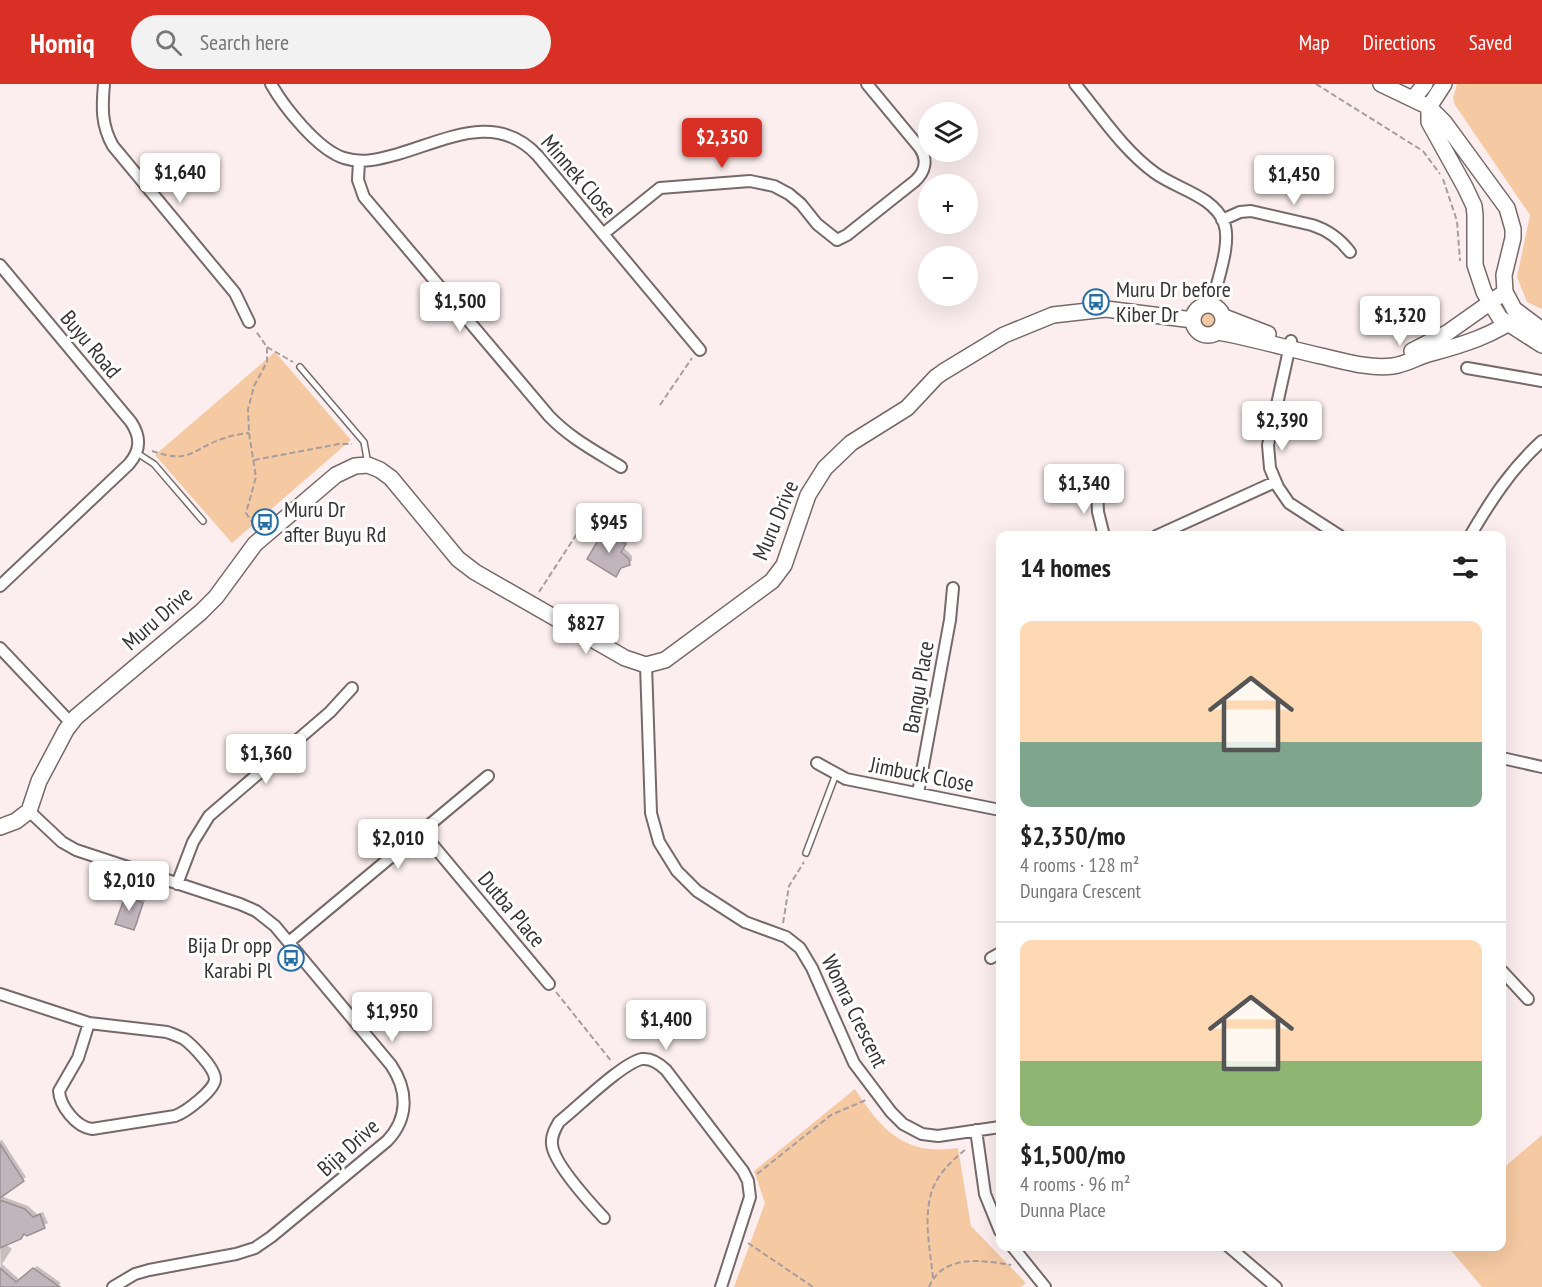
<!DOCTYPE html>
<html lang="en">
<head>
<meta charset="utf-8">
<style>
  body { margin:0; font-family:"PT Sans Narrow",sans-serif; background:#f2f2f2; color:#222; height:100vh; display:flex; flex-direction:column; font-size:22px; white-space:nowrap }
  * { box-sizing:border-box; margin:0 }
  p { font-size:20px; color:#767676 }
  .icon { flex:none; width:33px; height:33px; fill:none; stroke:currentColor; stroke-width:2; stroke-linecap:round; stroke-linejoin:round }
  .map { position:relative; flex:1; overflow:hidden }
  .drawer { position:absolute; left:996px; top:447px; width:510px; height:720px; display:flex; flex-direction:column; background:#fff; border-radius:12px; box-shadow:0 6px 24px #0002 }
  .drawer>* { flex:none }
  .tools { position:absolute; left:918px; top:18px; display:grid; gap:12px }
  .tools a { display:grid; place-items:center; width:60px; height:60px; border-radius:50%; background:#fff; box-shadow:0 6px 24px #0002; font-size:30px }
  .price { position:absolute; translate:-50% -51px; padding:0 14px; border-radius:6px; background:#fff; color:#222; font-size:20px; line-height:39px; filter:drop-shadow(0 2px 3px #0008) }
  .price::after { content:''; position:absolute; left:50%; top:36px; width:18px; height:14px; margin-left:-9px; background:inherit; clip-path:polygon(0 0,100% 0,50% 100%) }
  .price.current { background:#d93025; color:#fff }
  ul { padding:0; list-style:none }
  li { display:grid; align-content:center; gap:12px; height:318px; padding:0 24px }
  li+li { border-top:2px solid #e0e0e0 }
  li span { display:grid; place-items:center; height:186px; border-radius:12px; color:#555 }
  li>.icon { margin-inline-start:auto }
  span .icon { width:108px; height:108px; fill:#fffc; stroke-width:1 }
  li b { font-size:26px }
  h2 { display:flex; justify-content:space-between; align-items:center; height:72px; padding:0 24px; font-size:26px }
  header { display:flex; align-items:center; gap:36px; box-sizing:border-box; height:84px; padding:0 30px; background:#d93025; color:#fff }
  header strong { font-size:28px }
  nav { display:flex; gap:33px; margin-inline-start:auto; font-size:21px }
  .search { width:420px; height:54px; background:#f2f2f2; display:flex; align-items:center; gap:15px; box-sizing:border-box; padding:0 21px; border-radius:33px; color:#767676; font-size:22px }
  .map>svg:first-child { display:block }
</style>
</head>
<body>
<header>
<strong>Homiq</strong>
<div class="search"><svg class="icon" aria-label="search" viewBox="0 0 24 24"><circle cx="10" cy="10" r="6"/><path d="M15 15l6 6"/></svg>Search here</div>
<nav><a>Map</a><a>Directions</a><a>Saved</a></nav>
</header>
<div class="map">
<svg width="1542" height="1203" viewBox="0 0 1542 1203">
  <rect width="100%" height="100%" fill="#fceeef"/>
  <path fill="#f5caa3" d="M1457 0H1542V225L1527 218 1517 193 1530 131 1455 21 1453 14Z
    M1201 236a9 9 0 1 1 18 0a9 9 0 1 1-18 0Z
    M275 268 351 356 232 459 155 371Z
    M855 1005C873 1033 894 1062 930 1065 939 1066 949 1065 958 1064L971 1142 1026 1199 1021 1203H734L765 1119 754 1087Z
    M1542 1051V1203H1482L1448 1163 1502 1162V1085Z"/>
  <path fill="#0003" d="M608 444 628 457 624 464 632 472V477L622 482 616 491 605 447Z
    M131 807 139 810 138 813 145 816 137 841 134 845 128 811Z
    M2 1056 26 1093 1 1112 28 1122 37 1130 43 1128 48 1139 26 1150 0 1137V1057Z
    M0 1156 12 1165 2 1180 20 1196 37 1182 61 1199 56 1203H1Z"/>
  <path fill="#c1b5bb" stroke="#9c9096" stroke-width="1.5" d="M604 446 626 460 621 468 629 475 630 481 621 484 616 493 587 475Z
    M126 810 137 813 136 816 143 819 134 846 115 840Z
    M0 1060 24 1097 0 1114Z
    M0 1116 25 1125 33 1133 40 1130 45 1144 27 1152 24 1150 21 1155 0 1164Z
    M0 1184 16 1198 33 1184 60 1203H0Z"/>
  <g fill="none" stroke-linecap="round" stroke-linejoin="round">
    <g stroke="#76696a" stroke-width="8">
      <path id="lane" d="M300 283 364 358 368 380
        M137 369 154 380 203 437
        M806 769 836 690"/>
    </g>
    <g stroke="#76696a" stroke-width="14">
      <path id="street" d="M104 0C102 23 101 41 113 62L235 209 249 238
        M271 0C284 23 318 66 344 74 362 80 380 75 398 70 446 56 497 27 538 72L700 266
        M1075 0C1100 30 1123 66 1155 89 1177 105 1214 112 1224 139 1232 160 1216 199 1212 221
        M359 77 358 96 364 113 549 332C570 354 595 367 621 383
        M1222 136 1240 128 1251 127 1312 141C1328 146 1340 155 1350 168
        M603 150 660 104 750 97 774 102 789 110 801 120 817 140 837 156 847 151 915 97C925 88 928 76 920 64L867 0
        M0 181 131 338C141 353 141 366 129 380L0 502
        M1291 257 1268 361 1270 384 1278 403 1289 419 1340 452
        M1467 284 1542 297
        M1097 404 1098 428 1104 452
        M1156 452 1275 398
        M1470 452C1491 416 1511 385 1542 357
        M0 564 71 639
        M646 581 651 729 659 758 677 787 697 807 745 838 786 853 800 864 812 884 854 979 891 1028 903 1040 922 1050 938 1052 1000 1043
        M1502 674 1542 683
        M817 679 846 695 1000 726
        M918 709 950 536 953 504
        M29 727 62 758 76 766 240 820 256 827 275 842 391 981C408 1006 409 1034 387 1057L271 1153 255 1164 236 1170 149 1186 135 1190 113 1203
        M422 748 549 900
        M177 800 193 758 209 732 330 628 352 604
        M289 858 488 692
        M991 874 1000 869
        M1502 887 1528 915
        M0 910 89 939 167 948C172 950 178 952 184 955 192 961 215 984 215 995 215 1006 186 1028 175 1032L92 1045C76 1043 60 1022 59 1007L78 974 89 939
        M976 1046 985 1110 1000 1147
        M604 1134C591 1120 553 1079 552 1060 551 1052 555 1045 559 1038 577 1024 622 979 642 975 652 974 659 979 666 986L743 1087 748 1097 750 1113 721 1203
        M1012 1162 1045 1203
        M1228 1162 1276 1203"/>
    </g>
    <g stroke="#76696a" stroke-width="18">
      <path id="secondary" d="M1381 0 1429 23 1444 38 1507 124 1513 145V154L1504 191 1505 208 1514 225 1542 246
        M1413 15 1425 0
        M1429 23V38L1465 103 1474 122 1475 131V181L1484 208 1500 234 1542 261
        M1429 23 1444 0
        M1193 236a15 15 0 1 1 30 0a15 15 0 1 1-30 0Z
        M1224 233 1268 250
        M1218 248C1252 254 1286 264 1321 272 1344 277 1368 285 1393 282 1407 280 1419 272 1432 269 1462 261 1495 251 1520 231
        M1412 267 1447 249 1505 208
        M0 743 16 737 29 727 39 697 66 646 76 633 201 528 216 513 255 460 336 391 355 382 368 381 380 386 391 394 458 475 475 488 625 574 646 581 665 576 772 497 784 481 808 411 825 384 851 359 907 324 936 293 943 288 1004 251 1053 231 1106 225 1193 236"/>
    </g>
    <path stroke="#a79d9d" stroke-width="2" stroke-dasharray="6 3" stroke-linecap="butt" d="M1316 0 1423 67 1440 90
      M1443 95 1457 137 1460 177
      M267 263 293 278
      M660 321 692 274
      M152 367C192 381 192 364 225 354 232 351 241 350 249 349
      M254 376 339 360H352
      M254 441 246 429 256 393 249 349 248 325 254 302 267 278V263L255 246
      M539 508 580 445
      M783 839 789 802 804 778
      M556 908 612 978
      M757 1090 831 1031 866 1016
      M748 1159 813 1203
      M933 1194C930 1162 919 1118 941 1090 948 1080 958 1072 967 1064
      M929 1203C943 1170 982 1176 1011 1181"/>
    <use href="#lane" stroke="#fff" stroke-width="5"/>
    <use href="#street" stroke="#fff" stroke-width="10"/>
    <use href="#secondary" stroke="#fff" stroke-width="15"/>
  </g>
  <defs>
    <g id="bus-ring" transform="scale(1.35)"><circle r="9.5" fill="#fff" stroke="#286da2" stroke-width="1.5"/><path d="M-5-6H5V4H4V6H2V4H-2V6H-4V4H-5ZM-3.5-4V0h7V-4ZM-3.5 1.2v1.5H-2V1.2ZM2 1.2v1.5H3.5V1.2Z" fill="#286da2"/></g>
  </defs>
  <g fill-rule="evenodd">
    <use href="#bus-ring" x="1096" y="218"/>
    <use href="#bus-ring" x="265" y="438"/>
    <use href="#bus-ring" x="291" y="874"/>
  </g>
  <g text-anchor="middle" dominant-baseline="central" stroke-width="6" stroke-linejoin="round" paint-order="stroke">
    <g font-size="22" fill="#383333" stroke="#fff">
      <text transform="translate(579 92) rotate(49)">Minnek Close</text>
      <text transform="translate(91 260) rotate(50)">Buyu Road</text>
      <text transform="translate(775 436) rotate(-67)">Muru Drive</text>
      <text transform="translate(157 534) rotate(-41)">Muru Drive</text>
      <text transform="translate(918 603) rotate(-80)">Bangu Place</text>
      <text transform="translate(922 690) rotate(11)">Jimbuck Close</text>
      <text transform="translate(512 825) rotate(50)">Dutba Place</text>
      <text transform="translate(855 927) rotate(64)">Womra Crescent</text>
      <text transform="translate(348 1063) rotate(-42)">Bija Drive</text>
    </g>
    <g font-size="22" fill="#383333" stroke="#fff" text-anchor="start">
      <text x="1116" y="205">Muru Dr before<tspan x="1116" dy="25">Kiber Dr</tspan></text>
      <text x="284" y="425">Muru Dr<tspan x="284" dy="25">after Buyu Rd</tspan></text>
      <text x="272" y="861" text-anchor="end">Bija Dr opp<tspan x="272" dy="25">Karabi Pl</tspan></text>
    </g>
  </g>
</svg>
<div class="tools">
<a><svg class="icon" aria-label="layers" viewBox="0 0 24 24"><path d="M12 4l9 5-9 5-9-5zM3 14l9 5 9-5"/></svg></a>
<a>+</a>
<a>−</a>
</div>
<b class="price current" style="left:722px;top:85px">$2,350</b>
<b class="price" style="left:180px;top:120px">$1,640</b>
<b class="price" style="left:1294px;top:122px">$1,450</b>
<b class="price" style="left:460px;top:249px">$1,500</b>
<b class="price" style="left:1400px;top:263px">$1,320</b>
<b class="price" style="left:1282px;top:368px">$2,390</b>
<b class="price" style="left:1084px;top:431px">$1,340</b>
<b class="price" style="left:609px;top:470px">$945</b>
<b class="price" style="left:586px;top:571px">$827</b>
<b class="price" style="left:266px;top:701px">$1,360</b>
<b class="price" style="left:398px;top:786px">$2,010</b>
<b class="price" style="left:129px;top:828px">$2,010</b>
<b class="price" style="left:392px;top:959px">$1,950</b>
<b class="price" style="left:666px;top:967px">$1,400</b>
<section class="drawer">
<h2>14 homes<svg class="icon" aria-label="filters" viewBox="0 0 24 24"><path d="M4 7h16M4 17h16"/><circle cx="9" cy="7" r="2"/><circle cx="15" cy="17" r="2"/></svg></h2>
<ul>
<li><span style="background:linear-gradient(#ffd9b3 65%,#7fa58c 0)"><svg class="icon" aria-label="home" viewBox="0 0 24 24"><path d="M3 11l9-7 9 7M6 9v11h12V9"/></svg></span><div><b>$2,350/mo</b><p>4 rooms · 128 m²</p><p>Dungara Crescent</p></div></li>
<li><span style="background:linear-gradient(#ffd9b3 65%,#8fb573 0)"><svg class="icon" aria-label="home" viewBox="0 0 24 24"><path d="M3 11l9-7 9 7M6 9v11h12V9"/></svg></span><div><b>$1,500/mo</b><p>4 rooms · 96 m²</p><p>Dunna Place</p></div></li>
</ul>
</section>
</div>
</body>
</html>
